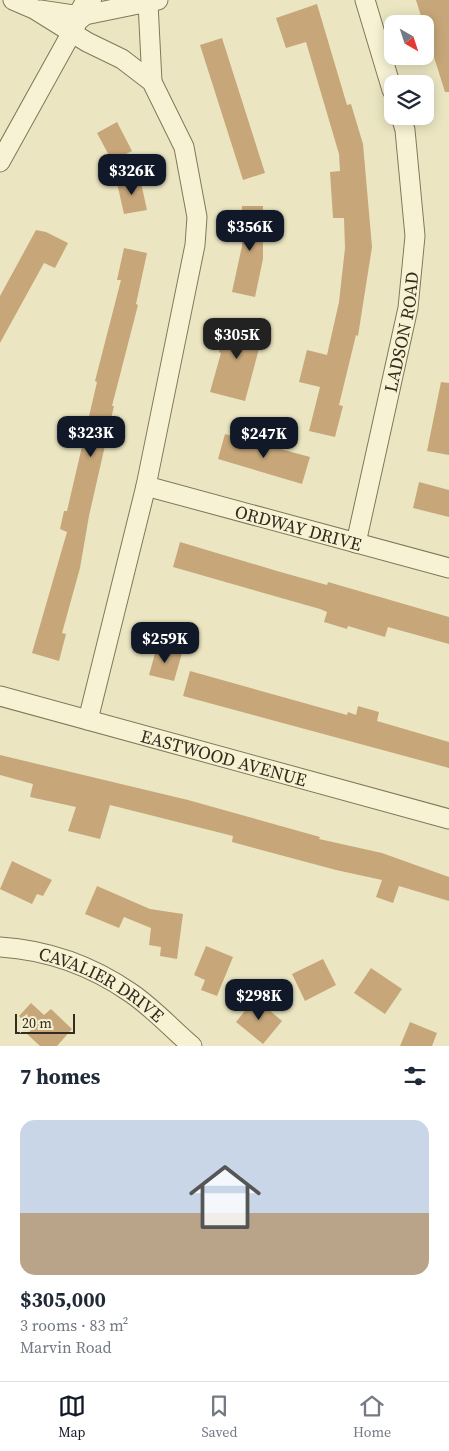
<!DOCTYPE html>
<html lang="en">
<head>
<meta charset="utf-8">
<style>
  body { margin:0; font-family:"Source Serif 4",serif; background:#f6f6f7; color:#1f2937; height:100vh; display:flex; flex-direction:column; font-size:19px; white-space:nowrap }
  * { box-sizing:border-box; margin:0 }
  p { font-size:16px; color:#747a83 }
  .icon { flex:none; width:28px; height:28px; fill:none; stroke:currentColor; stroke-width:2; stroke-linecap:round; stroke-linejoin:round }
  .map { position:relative; height:1046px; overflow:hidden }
  .panel { display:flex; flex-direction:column; background:#fff; flex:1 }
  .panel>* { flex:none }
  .needle { width:32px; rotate:141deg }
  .fabs { position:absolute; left:384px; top:15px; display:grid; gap:10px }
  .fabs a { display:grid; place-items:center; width:50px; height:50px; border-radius:10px; background:#fff; box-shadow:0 2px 12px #0003; font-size:25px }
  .scale { position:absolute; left:15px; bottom:12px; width:60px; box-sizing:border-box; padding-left:5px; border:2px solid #342c1d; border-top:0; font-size:14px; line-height:18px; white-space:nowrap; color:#342c1d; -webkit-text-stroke:4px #f3efd0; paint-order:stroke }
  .price { position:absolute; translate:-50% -42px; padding:0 11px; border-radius:10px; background:#111827; color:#fff; font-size:16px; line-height:32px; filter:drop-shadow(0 1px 2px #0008) }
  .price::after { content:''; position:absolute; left:50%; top:30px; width:15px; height:11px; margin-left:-8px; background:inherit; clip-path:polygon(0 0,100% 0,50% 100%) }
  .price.selected { background:#222; color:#fff }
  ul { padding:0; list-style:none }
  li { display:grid; align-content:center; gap:10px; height:265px; padding:0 20px }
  li span { display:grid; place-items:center; height:155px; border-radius:15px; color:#555 }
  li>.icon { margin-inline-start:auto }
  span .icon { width:90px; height:90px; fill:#fffc; stroke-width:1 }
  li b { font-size:21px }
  h2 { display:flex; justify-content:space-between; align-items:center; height:60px; padding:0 20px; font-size:21px }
  .tabs { display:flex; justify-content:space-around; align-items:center; height:70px; border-top:1px solid #e0e1e3; background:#fff; font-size:14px; color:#747a83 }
  .tabs a { display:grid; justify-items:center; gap:2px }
  .tabs .selected { color:#111827 }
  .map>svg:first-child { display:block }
</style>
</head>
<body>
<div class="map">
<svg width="449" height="1046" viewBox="0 0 449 1046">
  <rect width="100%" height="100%" fill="#ebe6c1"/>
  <path fill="#c7a779" d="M416 0H449V92H445Z
    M317 4 347 105 351 104 363 144 372 247 358 336 356 335 339 405 343 406 335 437 309 431 320 387 299 382 307 350 327 355 339 302 345 248 344 218H333L330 172 340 171 339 154 306 42 286 48 276 18Z
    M222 38 265 173 243 180 200 45Z
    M117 122 132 151 112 161 97 133Z
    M140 178 147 210 124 214 117 183Z
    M242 206H263V259L255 297 232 292 242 246Z
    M36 230 46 232 68 243 55 268 44 263 0 343V296Z
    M124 248 147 253 136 304 138 305 112 406H114L89 516 80 568 62 633 66 634 59 661 32 653 67 532 60 529 64 511H67L97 382 95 381 121 280H117Z
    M226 321 264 330 245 401 210 392 221 353 219 352Z
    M441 382 449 383V455L427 451Z
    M225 434 310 457 302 484 218 459Z
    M419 482 449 490V517L413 508Z
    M180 542 277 571 327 585 328 582 449 617V644L388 627 385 637 348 626 347 629 324 622 327 612 320 609 173 567Z
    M157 646 182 653 174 681 149 675Z
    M190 671 347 715 348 712 356 715 358 706 379 712 377 721 449 742V768L183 696Z
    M0 755 188 800 320 837 319 839 382 853 449 877V901L399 886 393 903 376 897 382 880 336 870 232 842 233 836 110 805 100 839 68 831 76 807 30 797 33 784 0 775Z
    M12 861 52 880 43 896 37 894 32 904 0 889Z
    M97 886 150 909 183 914 177 959 160 956 161 947 149 945 151 928 124 917 119 928 85 914Z
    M206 946 233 957 217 996 201 990 205 980 194 975Z
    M323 959 336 985 305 1001 292 974Z
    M371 968 402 989 385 1014 354 993Z
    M255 998 282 1021 263 1044 236 1022Z
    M31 1003 44 1015 51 1009 72 1029 57 1046H40L27 1034 32 1029 19 1016Z
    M410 1022 437 1033 432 1046H400Z"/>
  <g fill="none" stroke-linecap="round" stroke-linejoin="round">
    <g stroke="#83775a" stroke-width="21">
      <g id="minor">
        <path d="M13 0 34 9 87 42 122 59 152 82 184 147 197 217 195 245 146 486 88 720"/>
        <path d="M365 0 392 90"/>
        <path d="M148 3 152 82"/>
        <path d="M40 10 80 16 158 0"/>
        <path d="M0 162 77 23"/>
        <path id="s1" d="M146 486 449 568"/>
        <path id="s2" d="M356 543 408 308 415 236 405 130 401 116"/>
        <path id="s3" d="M0 696 449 819"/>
        <path id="s4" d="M0 947C47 950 92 966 131 993 153 1008 172 1029 192 1046"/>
      </g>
    </g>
    <g stroke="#83775a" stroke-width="26">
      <path id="tertiary" d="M80 16 89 0"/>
    </g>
    <use href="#minor" stroke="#f7f2d4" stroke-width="19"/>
    <use href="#tertiary" stroke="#f7f2d4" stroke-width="24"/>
  </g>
  <g text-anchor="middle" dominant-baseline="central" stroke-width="4" stroke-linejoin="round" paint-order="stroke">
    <g font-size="18" fill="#342c1d" stroke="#f3efd0">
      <text stroke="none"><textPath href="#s2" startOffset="216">LADSON ROAD</textPath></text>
      <text stroke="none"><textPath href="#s1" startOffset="158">ORDWAY DRIVE</textPath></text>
      <text stroke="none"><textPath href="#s3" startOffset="232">EASTWOOD AVENUE</textPath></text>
      <text stroke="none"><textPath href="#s4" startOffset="110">CAVALIER DRIVE</textPath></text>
    </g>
  </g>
</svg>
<div class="fabs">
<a><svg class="needle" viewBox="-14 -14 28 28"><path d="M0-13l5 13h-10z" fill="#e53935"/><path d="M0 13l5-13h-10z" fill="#747a83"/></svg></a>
<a><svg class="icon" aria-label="layers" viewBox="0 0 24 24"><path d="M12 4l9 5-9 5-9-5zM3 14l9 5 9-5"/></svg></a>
</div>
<div class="scale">20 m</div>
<b class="price" style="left:132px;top:196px">$326K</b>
<b class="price" style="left:250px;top:252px">$356K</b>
<b class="price selected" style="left:237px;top:360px">$305K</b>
<b class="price" style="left:91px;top:458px">$323K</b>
<b class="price" style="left:264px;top:459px">$247K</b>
<b class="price" style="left:165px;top:664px">$259K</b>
<b class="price" style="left:259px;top:1021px">$298K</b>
</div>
<section class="panel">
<h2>7 homes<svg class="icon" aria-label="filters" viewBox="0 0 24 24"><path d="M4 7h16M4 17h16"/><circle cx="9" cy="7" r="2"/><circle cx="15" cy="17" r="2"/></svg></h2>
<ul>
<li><span style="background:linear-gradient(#c9d6e8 60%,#b9a48a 0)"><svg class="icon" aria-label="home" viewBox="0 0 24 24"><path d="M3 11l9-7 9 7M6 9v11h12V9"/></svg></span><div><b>$305,000</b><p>3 rooms · 83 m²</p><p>Marvin Road</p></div></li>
</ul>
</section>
<nav class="tabs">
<a class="selected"><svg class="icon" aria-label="map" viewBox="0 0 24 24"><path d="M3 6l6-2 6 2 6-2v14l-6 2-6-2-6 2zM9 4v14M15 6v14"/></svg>Map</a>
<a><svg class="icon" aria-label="saved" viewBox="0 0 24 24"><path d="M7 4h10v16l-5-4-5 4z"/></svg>Saved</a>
<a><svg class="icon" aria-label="home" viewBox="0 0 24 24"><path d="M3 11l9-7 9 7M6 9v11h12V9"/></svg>Home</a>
</nav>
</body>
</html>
